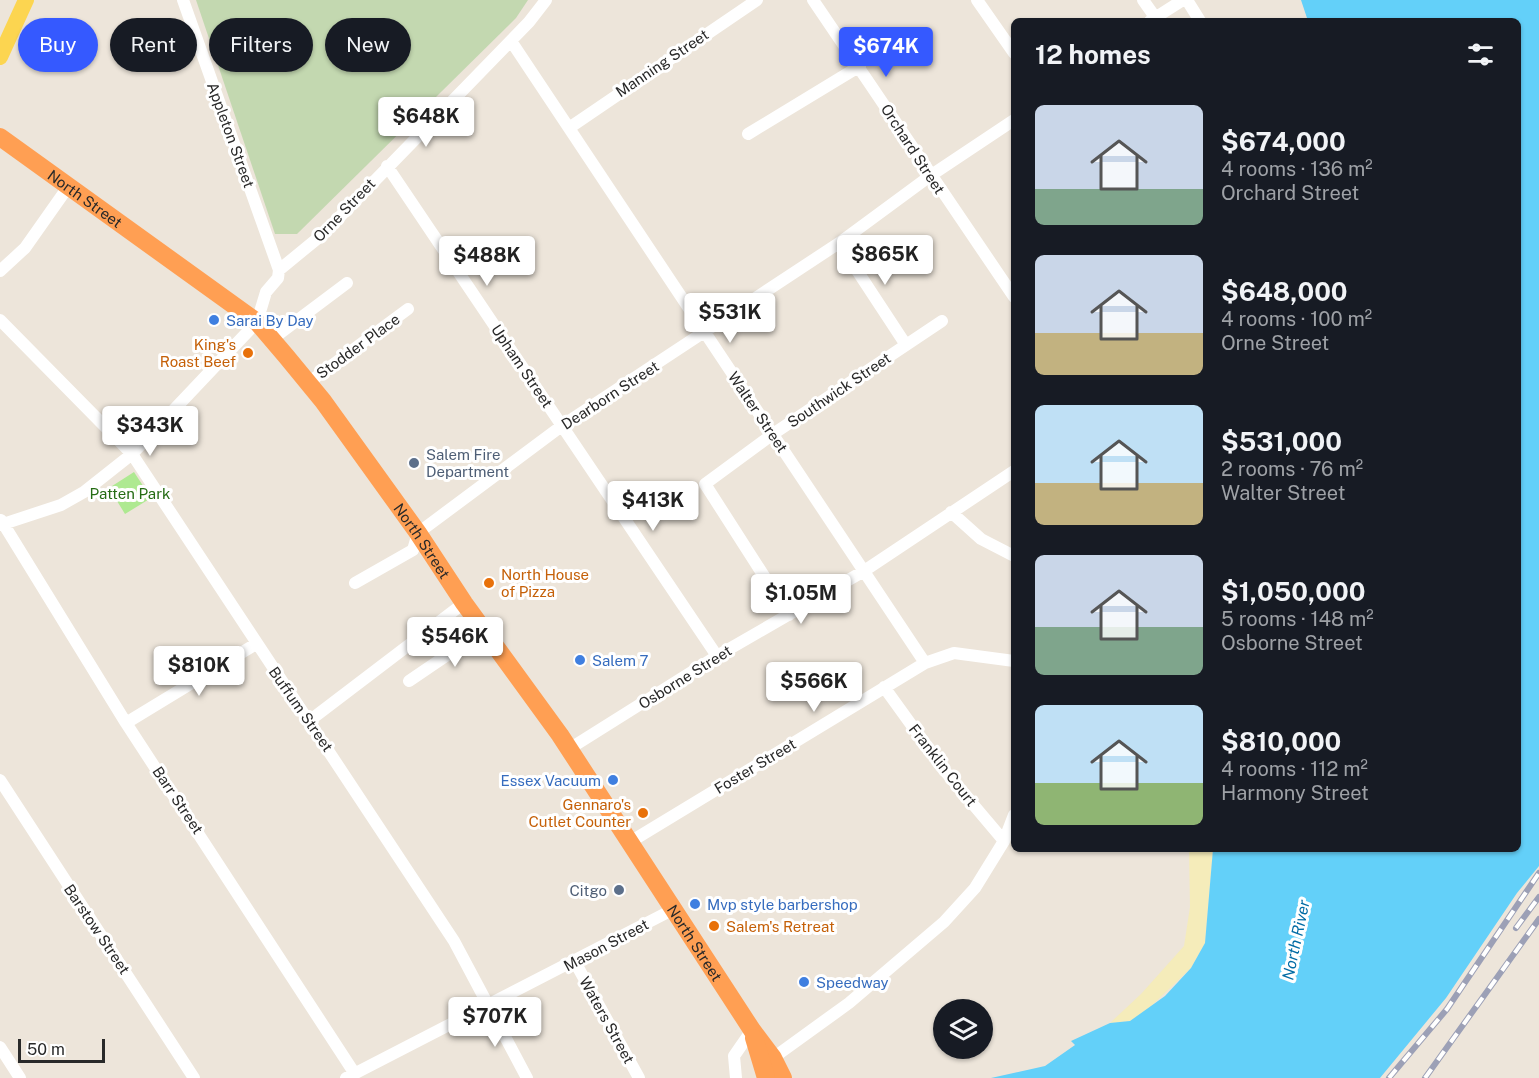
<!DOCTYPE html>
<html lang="en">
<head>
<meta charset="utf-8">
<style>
  body { margin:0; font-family:"Public Sans",sans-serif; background:#20242c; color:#f1f3f6; height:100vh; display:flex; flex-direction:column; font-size:22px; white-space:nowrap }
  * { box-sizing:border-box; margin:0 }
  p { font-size:20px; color:#9ea1a6 }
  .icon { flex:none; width:33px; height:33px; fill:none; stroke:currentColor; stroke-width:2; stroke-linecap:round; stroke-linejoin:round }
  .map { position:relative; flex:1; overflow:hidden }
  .details { position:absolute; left:1011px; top:18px; width:510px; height:834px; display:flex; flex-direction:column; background:#171b24; border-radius:9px; box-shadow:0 2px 4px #0004 }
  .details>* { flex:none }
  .top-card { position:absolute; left:18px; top:18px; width:570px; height:54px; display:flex; gap:12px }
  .tools { position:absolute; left:933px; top:999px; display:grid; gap:12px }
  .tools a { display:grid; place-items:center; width:60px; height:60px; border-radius:50%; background:#171b24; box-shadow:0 2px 4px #0004; font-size:30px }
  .scale { position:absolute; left:18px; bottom:15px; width:87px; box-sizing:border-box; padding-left:6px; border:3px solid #292929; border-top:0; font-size:16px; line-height:21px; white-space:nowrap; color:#292929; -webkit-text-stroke:4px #fff; paint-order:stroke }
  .price { position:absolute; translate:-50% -51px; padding:0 14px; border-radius:6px; background:#fff; color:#222; font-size:20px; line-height:39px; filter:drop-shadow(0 2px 3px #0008) }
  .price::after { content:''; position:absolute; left:50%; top:36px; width:18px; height:14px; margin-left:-9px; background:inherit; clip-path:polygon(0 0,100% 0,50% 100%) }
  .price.selected { background:#3559ff; color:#fff }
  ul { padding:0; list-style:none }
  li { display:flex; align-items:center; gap:18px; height:150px; padding:0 24px }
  li span { display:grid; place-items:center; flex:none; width:168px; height:120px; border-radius:9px; color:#555 }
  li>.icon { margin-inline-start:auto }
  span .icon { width:72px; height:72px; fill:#fffc; stroke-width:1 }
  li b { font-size:26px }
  h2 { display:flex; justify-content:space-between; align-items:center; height:72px; padding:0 24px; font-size:26px }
  .chip { padding:0 21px; border-radius:27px; background:#171b24; box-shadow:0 2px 4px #0004; font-size:21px; line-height:54px }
  .chip.selected { background:#3559ff; color:#fff }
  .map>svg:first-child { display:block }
</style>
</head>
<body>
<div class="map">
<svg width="1539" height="1078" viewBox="0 0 1539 1078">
  <rect width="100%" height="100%" fill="#ede5da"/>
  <path fill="#aee991" d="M134 472 151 498 125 514 109 488Z"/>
  <path fill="#f5ecba" d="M1189 849H1213L1205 943 1191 968 1147 1010 1130 1021 1110 1023 1141 994 1184 946 1190 907Z"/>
  <path fill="#c3d8b0" d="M196 0H528L516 18 297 234H275Z"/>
  <path fill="#63d0f9" d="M1301 0H1539V866L1517 893 1446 998 1380 1078H991L1045 1066 1075 1045 1071 1041 1110 1023 1130 1021 1165 996 1191 968 1205 943 1213 849H1518V21H1308Z"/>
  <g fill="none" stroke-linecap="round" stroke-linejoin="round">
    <path stroke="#fff" stroke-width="12" d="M183 0 279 270
      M813 0 1014 297
      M977 0 1014 53
      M1143 0 1155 17
      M1187 0 1200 21
      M1150 21 1183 0
      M511 41 925 663
      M569 128 757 0
      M748 134 860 66
      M387 166 717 656
      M839 243 906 345
      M0 271 25 248 68 187
      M0 320 132 454 454 941 527 1078
      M271 340 347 283
      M308 383 408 309
      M951 512 981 539 1014 556
      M1 520 126 723 355 1074
      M0 525 61 505 84 492 132 454 257 322 266 292 278 278 279 270 323 234 529 22 546 0
      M355 583 413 550 418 533 563 425 839 243 930 176 1014 120
      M789 615 705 484 773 434 942 321
      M409 681 484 630
      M884 687 944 770 1004 841
      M309 721 464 603
      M126 723 256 644
      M569 749 717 656 864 571 1014 471
      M0 780 194 1078
      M630 842 925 663 954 653 1014 661
      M575 962 639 1078
      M0 1047 20 1078
      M773 1058 849 1003 944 922 975 888 1004 841 1014 815
      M346 1078 674 909
      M736 1078 734 1056 752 1030"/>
    <path stroke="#fcd550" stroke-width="16" d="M0 57 26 0"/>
    <g stroke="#ff9f53" stroke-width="18">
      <path id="s1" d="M0 137 257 322 286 356 323 401 418 533 464 603 560 735 752 1030 773 1058 783 1078"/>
      <path d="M754 1038 766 1078"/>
    </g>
    <g stroke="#9ca0b6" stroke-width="6">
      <path id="rail" d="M1516 928 1539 897
        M1389 1078 1447 1009 1539 873
        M1425 1078 1539 919"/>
    </g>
    <use href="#rail" stroke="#fff" stroke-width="4" stroke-dasharray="11" stroke-linecap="butt"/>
  </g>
  <g fill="#3f7fe0" stroke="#fff" stroke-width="2">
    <circle cx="214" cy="320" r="6"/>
    <circle cx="580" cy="660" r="6"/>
    <circle cx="613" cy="780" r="6"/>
    <circle cx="695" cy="904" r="6"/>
    <circle cx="804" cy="982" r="6"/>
  </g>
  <g fill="#e8710a" stroke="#fff" stroke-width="2">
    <circle cx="248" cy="353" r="6"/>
    <circle cx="489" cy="583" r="6"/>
    <circle cx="643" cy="813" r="6"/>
    <circle cx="714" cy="926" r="6"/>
  </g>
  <g fill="#5c6f8a" stroke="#fff" stroke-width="2">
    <circle cx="414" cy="463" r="6"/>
    <circle cx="619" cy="890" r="6"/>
  </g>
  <g text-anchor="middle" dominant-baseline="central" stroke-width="6" stroke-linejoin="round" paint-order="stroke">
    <g font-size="15" fill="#292929" stroke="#fff">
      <text transform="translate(662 63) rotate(-34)">Manning Street</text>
      <text transform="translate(231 135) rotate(70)">Appleton Street</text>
      <text transform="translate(913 149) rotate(57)">Orchard Street</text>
      <text stroke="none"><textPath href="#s1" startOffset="105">North Street</textPath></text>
      <text transform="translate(344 210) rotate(-46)">Orne Street</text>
      <text transform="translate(358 346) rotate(-36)">Stodder Place</text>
      <text transform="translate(522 366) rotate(56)">Upham Street</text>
      <text transform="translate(839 390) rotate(-34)">Southwick Street</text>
      <text transform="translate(610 395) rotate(-33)">Dearborn Street</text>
      <text transform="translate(758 412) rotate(56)">Walter Street</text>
      <text stroke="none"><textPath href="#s1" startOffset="591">North Street</textPath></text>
      <text transform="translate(685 677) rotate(-32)">Osborne Street</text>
      <text transform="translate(301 709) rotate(55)">Buffum Street</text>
      <text transform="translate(943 765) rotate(52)">Franklin Court</text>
      <text transform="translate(755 766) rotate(-31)">Foster Street</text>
      <text transform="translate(178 800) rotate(56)">Barr Street</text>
      <text transform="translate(97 929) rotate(56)">Barstow Street</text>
      <text stroke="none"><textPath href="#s1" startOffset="1077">North Street</textPath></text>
      <text transform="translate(606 945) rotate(-28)">Mason Street</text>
      <text transform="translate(607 1020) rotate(61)">Waters Street</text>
    </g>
    <g font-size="15" fill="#366cbe" stroke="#fff" text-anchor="start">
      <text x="226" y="320">Sarai By Day</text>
      <text x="592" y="660">Salem 7</text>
      <text x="601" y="780" text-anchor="end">Essex Vacuum</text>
      <text x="707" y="904">Mvp style barbershop</text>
      <text x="816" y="982">Speedway</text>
    </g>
    <g font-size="15" fill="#c56008" stroke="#fff" text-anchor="end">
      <text x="236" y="344">King's<tspan x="236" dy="17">Roast Beef</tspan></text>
      <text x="501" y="574" text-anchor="start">North House<tspan x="501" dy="17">of Pizza</tspan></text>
      <text x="631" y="804">Gennaro's<tspan x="631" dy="17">Cutlet Counter</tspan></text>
      <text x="726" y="926" text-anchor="start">Salem's Retreat</text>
    </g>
    <g font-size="15" fill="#4e5e75" stroke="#fff" text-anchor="start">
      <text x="426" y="454">Salem Fire<tspan x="426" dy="17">Department</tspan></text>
      <text x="607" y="890" text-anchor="end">Citgo</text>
    </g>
    <g font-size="15" fill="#256c14" stroke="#fff">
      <text x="130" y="493">Patten Park</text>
    </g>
    <g font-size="16" font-style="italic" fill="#026ca5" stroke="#fff">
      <text transform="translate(1296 940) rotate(-78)">North River</text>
    </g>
  </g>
</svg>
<div class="tools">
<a><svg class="icon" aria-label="layers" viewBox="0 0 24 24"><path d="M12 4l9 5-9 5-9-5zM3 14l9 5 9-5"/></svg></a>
</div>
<div class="scale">50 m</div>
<b class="price selected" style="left:886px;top:78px">$674K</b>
<b class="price" style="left:426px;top:148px">$648K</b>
<b class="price" style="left:885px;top:286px">$865K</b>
<b class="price" style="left:487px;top:287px">$488K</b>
<b class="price" style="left:730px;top:344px">$531K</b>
<b class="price" style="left:150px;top:457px">$343K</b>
<b class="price" style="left:653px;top:532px">$413K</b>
<b class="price" style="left:801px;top:625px">$1.05M</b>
<b class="price" style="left:455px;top:668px">$546K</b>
<b class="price" style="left:199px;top:697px">$810K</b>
<b class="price" style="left:814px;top:713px">$566K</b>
<b class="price" style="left:495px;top:1048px">$707K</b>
<div class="top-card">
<a class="chip selected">Buy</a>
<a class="chip">Rent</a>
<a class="chip">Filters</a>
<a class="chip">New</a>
</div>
<section class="details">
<h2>12 homes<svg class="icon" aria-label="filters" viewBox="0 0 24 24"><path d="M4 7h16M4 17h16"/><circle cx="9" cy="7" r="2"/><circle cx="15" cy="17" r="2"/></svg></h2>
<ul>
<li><span style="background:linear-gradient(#c9d6e8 70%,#7fa58c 0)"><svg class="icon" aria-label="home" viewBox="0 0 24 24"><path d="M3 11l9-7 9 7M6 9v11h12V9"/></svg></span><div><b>$674,000</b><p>4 rooms · 136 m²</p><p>Orchard Street</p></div></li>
<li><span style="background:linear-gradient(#c9d6e8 65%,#c2b280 0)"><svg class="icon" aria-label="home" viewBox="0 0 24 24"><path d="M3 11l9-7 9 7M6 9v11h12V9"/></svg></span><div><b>$648,000</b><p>4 rooms · 100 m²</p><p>Orne Street</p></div></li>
<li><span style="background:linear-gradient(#bfe0f5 65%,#c2b280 0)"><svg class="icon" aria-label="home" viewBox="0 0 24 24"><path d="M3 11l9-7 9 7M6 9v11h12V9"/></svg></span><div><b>$531,000</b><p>2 rooms · 76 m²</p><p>Walter Street</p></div></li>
<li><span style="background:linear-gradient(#c9d6e8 60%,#7fa58c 0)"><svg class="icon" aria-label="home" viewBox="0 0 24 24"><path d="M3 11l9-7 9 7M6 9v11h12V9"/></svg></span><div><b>$1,050,000</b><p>5 rooms · 148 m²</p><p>Osborne Street</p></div></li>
<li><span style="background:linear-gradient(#bfe0f5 65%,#8fb573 0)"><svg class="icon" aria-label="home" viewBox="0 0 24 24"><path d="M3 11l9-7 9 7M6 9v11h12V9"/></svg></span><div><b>$810,000</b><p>4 rooms · 112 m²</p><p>Harmony Street</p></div></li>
</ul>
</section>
</div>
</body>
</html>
